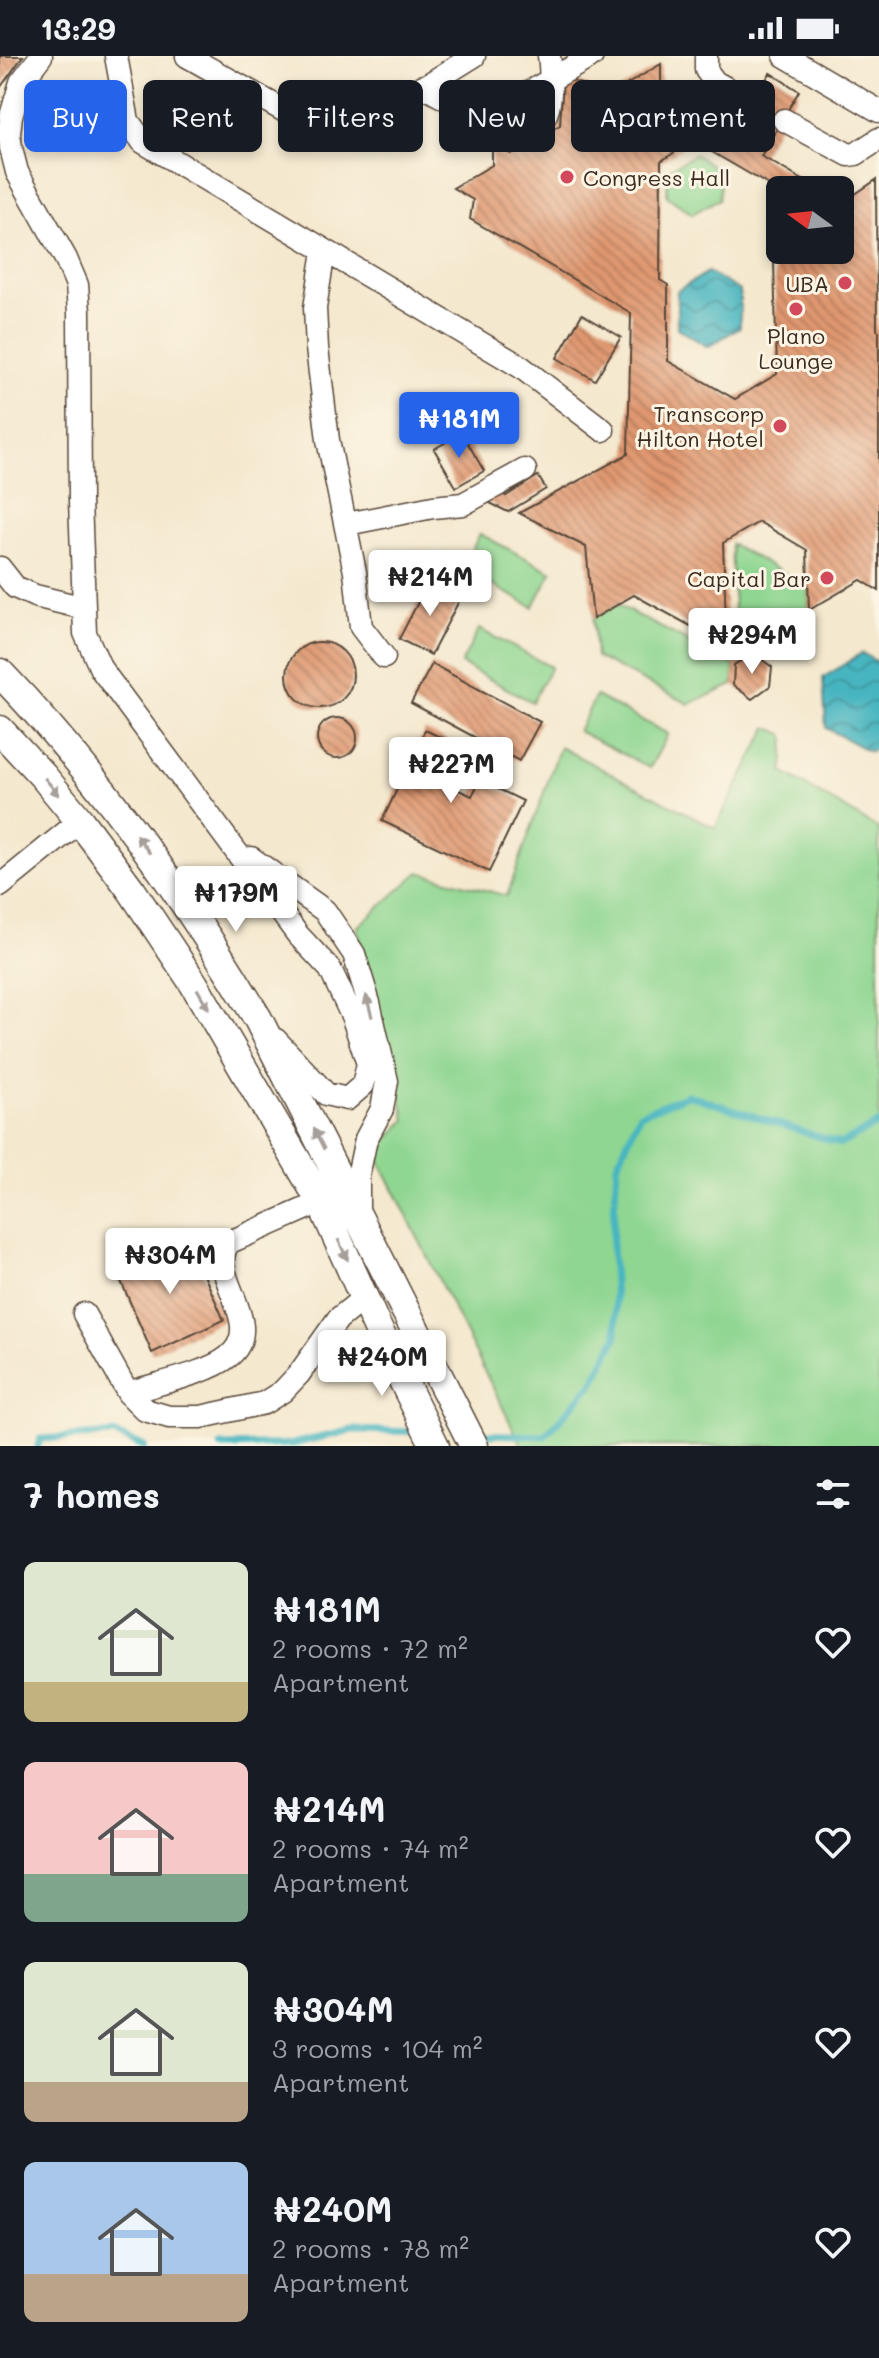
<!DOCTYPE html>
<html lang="en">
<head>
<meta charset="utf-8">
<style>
  body { margin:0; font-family:Mali,sans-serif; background:#20242c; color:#f1f3f6; height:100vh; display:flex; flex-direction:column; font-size:30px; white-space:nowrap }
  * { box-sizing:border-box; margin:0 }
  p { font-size:26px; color:#9ea1a6 }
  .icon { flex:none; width:44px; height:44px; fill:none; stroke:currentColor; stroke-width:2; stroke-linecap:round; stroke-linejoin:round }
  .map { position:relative; height:1390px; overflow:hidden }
  .details { display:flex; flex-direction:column; background:#171b24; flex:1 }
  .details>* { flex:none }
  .top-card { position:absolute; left:24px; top:24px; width:832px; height:72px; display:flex; gap:16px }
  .needle { width:52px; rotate:285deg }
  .fabs { position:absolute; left:766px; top:120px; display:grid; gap:16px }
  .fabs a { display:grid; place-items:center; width:88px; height:88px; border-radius:12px; background:#171b24; box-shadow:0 4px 12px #0003; font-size:40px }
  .price { position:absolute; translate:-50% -68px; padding:0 18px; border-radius:8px; background:#fff; color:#222; font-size:26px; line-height:52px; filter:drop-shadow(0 2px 4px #0008) }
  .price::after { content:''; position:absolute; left:50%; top:48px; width:24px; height:18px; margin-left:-12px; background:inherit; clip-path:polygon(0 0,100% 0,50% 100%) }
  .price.on { background:#2563eb; color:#fff }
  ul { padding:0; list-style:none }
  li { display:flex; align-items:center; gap:24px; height:200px; padding:0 24px }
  li span { display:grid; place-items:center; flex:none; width:224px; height:160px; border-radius:12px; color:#555 }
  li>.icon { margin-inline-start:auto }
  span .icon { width:96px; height:96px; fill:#fffc; stroke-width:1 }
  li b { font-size:34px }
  h2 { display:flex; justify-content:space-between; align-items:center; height:96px; padding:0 24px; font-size:34px }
  .tag { padding:0 28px; border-radius:12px; background:#171b24; box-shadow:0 4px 12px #0003; font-size:28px; line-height:72px }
  .tag.on { background:#2563eb; color:#fff }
  .status { display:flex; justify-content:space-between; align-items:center; height:56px; padding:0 40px; background:#171b24; direction:ltr }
  .status svg { height:22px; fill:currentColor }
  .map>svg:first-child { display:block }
</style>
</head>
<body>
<div class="status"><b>13:29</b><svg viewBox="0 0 49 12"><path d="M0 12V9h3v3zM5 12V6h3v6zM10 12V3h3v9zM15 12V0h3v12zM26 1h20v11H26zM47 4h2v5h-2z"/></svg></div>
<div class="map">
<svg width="879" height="1390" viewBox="0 0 879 1390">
  <defs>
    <pattern id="water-waves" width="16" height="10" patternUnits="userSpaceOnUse" patternTransform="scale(2)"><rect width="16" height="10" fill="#46b5c0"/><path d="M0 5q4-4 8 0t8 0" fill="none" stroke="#3c939b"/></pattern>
    <pattern id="building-back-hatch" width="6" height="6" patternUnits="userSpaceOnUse" patternTransform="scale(2)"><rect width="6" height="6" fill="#df976f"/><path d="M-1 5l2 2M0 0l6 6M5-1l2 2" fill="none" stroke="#b67b5b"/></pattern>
  </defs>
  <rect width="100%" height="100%" fill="#fcf5e5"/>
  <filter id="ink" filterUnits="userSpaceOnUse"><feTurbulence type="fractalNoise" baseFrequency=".0125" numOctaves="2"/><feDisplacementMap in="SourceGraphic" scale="16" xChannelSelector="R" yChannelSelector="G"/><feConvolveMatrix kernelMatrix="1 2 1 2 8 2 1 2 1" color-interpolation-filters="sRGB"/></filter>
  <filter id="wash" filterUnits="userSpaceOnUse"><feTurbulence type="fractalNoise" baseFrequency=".006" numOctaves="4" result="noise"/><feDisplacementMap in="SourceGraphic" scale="32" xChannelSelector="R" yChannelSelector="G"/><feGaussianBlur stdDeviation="1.8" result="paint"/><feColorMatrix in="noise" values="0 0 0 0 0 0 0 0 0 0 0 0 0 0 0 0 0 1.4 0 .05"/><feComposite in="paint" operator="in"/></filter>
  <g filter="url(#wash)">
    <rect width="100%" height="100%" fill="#f4e8ce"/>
    <path fill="#8fd691" stroke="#658058" stroke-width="2" d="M695 98 721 116 719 143 692 158 667 140 668 114Z
      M480 478 552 516 533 551 462 513Z
      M731 488 808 530 809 554 736 595Z
      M617 549 734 609 733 629 689 648 596 601 593 563Z
      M479 573 551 611 532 646 461 608Z
      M596 640 668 678 650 712 578 675Z
      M768 671 785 679 783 716 879 773V1390H522L375 1096 406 1064 357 871 419 816 507 840 560 691 715 772Z"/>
    <path fill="url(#water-waves)" stroke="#40706f" stroke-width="2" d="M708 216 740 235V271L708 291 677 272V235Z
      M862 597 879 607V690L870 696 826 672 823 622Z"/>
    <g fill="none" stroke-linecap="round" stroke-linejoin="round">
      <path stroke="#46b5c0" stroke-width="7" d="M478 1378 545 1380 593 1327 617 1280 612 1190 617 1109 640 1058 688 1039 841 1088 879 1067
        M38 1390 40 1383 114 1378 144 1390
        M221 1390 292 1388 353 1374 421 1376"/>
    </g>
    <g id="blocks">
      <path fill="url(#building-back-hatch)" fill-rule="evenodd" d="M0 0H23L0 32Z
        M661 8V34L713 62V72L731 82 770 17 799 35 761 100 820 134H780V194H840V145L842 147 876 124 877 274 879 275V535L861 524 809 554 807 494 759 466 723 487 727 590 634 539 593 563 586 491 519 457 628 398 631 257 470 163 473 144 453 132 492 109V88L511 98 560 69 563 22 611 38ZM693 85 772 131 777 318 735 343 668 305V229L660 224 661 105Z
        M582 258 621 281 595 324 557 302Z
        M462 377 484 415 456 431 434 393Z
        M538 420 546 433 508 456 486 445 493 433 506 440Z
        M429 525 461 541 431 599 399 583Z
        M287 619a33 33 0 1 1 66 0a33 33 0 1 1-66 0Z
        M753 597 772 611 770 630 752 643 733 629 734 609Z
        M432 608 540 666 519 705 411 647Z
        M317 682a20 20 0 1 1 40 0a20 20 0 1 1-40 0Z
        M425 674 469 694 452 731 472 740 480 724 523 745 489 816 382 765Z
        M188 1183 224 1264 152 1297 117 1216Z"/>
    </g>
  </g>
  <g filter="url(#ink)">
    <use href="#blocks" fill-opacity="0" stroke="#574638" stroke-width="2"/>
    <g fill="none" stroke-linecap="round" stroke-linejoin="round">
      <path stroke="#cfc2ab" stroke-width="22" stroke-dasharray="22 11" stroke-linecap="butt" d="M751 46 784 64"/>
      <g stroke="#574638" stroke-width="25">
        <path id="minor" d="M41 0 21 26 11 60 9 77 11 92 17 116 66 203 77 229 79 256 80 445 85 577 101 613 298 879 330 913 353 962 368 1008 363 1029 347 1043 326 1038 276 984
          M116 0 128 65 143 86 521 311 603 374
          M187 0 329 80 345 79 363 69 474 0
          M706 0V14L715 26 751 46
          M785 0 879 55
          M423 30 504 76C515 79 520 76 529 71 535 68 542 65 545 60 552 49 551 12 549 0
          M481 64 592 0
          M784 64 849 99 856 98 879 83
          M324 195 315 252 317 292 328 384 355 516 361 571 384 601
          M347 468 433 451 463 448 525 414
          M0 512 15 531 35 540 84 552
          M251 802 325 855 354 898 369 947 387 1025 382 1053 366 1083 358 1120V1159
          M0 830 80 765
          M84 1258 128 1337 145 1354 169 1361H201L264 1347 283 1335 299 1318 338 1263 365 1241
          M128 1337C154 1328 207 1318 228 1301 270 1268 202 1216 230 1186L321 1146"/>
      </g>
      <g stroke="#574638" stroke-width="31">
        <path id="major" d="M0 617C100 721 184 839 258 963L474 1390
          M0 674 43 720 80 765 132 835 194 928 321 1146 377 1271 435 1390"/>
      </g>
      <use href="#minor" stroke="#fff" stroke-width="22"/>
      <use href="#major" stroke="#fff" stroke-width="28"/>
    </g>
    <defs><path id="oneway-solid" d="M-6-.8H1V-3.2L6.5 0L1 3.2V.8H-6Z" transform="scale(2)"/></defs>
    <g fill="#a79f9a">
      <use href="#oneway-solid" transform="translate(52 731) rotate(51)"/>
      <use href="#oneway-solid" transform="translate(143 788) rotate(-126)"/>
      <use href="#oneway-solid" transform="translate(203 943) rotate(60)"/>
      <use href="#oneway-solid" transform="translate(369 950) rotate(-105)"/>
      <use href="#oneway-solid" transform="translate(319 1083) rotate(-117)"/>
      <use href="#oneway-solid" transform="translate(343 1194) rotate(65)"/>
    </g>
  </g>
  <g fill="#d1495b" stroke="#fcf5e5" stroke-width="3">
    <circle cx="567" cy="121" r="8"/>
    <circle cx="845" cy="227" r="8"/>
    <circle cx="796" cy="253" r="8"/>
    <circle cx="780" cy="370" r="8"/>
    <circle cx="827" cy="522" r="8"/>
  </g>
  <g text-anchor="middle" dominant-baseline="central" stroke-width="6" stroke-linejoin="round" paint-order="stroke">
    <g font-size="22" fill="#3b2a1e" stroke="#fcf5e5" text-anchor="end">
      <text x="583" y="121" text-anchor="start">Congress Hall</text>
      <text x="829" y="227">UBA</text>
      <text x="796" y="279" text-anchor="middle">Plano<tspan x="796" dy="25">Lounge</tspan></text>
      <text x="764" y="357">Transcorp<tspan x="764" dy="25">Hilton Hotel</tspan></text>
      <text x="811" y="522">Capital Bar</text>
    </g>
  </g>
</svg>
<div class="fabs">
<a><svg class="needle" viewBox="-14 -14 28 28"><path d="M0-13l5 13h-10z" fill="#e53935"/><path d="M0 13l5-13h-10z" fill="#9ea1a6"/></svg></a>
</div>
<b class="price on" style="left:459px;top:404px">₦181M</b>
<b class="price" style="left:430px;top:562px">₦214M</b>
<b class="price" style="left:752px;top:620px">₦294M</b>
<b class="price" style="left:451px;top:749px">₦227M</b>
<b class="price" style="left:236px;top:878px">₦179M</b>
<b class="price" style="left:170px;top:1240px">₦304M</b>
<b class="price" style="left:382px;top:1342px">₦240M</b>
<div class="top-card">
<a class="tag on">Buy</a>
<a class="tag">Rent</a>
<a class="tag">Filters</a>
<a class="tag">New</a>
<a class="tag">Apartment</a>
</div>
</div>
<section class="details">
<h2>7 homes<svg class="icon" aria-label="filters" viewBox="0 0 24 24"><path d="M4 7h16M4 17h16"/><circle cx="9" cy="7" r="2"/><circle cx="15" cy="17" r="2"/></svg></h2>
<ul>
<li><span style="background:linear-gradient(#dfe7d0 75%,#c2b280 0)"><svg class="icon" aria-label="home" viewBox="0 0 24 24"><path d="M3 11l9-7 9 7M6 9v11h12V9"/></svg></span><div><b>₦181M</b><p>2 rooms · 72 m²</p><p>Apartment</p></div><svg class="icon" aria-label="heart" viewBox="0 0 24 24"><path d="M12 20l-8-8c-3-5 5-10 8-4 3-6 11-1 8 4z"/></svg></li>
<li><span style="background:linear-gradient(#f6c9c9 70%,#7fa58c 0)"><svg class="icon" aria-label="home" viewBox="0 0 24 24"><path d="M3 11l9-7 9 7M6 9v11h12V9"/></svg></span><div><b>₦214M</b><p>2 rooms · 74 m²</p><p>Apartment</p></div><svg class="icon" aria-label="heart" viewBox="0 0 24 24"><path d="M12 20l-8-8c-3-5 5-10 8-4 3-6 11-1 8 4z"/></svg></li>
<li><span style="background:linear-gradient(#dfe7d0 75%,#b9a48a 0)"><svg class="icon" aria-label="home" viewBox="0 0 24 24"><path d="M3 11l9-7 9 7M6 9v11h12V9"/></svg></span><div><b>₦304M</b><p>3 rooms · 104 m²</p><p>Apartment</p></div><svg class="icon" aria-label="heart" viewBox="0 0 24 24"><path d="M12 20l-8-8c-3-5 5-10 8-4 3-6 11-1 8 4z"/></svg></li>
<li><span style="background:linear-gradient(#a9c7e8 70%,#b9a48a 0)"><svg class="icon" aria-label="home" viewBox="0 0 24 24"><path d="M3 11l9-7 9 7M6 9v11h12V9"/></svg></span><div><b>₦240M</b><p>2 rooms · 78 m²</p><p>Apartment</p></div><svg class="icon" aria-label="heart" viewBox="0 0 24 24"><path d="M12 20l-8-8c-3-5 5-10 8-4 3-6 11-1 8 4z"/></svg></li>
</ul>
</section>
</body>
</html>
